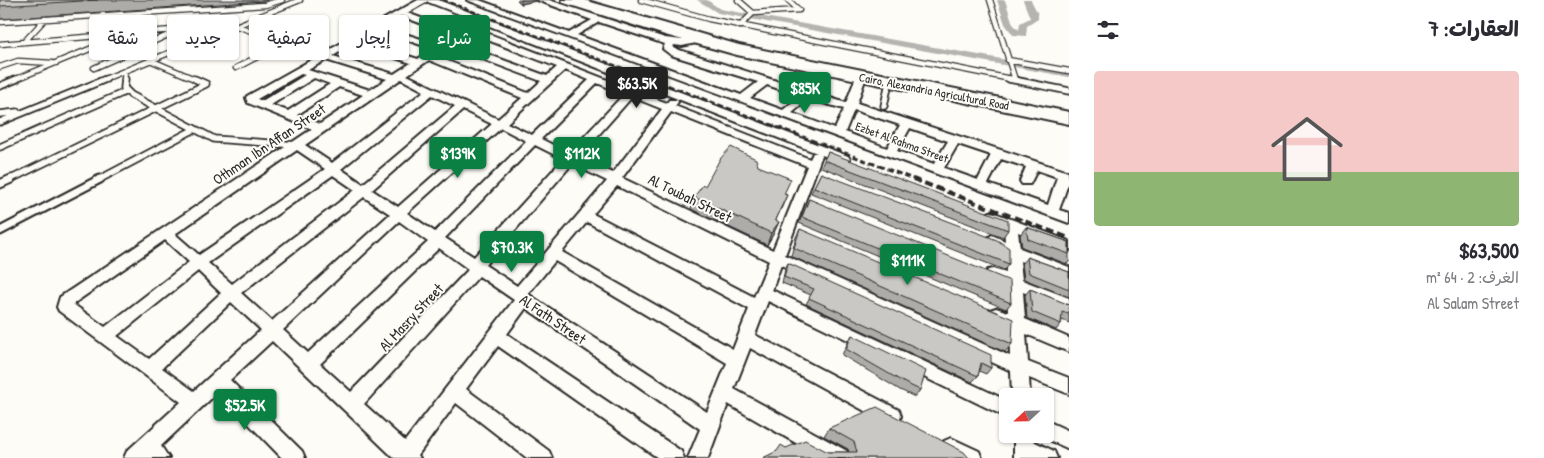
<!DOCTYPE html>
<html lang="ar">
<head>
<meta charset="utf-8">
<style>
  body { margin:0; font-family:"Patrick Hand","Playpen Sans Arabic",sans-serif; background:#f7f7f7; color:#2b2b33; direction:rtl; height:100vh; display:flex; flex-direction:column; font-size:19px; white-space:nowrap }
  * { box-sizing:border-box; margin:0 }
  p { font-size:16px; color:#7c7c81 }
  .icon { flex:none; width:28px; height:28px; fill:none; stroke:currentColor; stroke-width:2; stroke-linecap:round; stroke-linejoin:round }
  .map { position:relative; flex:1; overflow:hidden; direction:ltr }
  .drawer { display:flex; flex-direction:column; background:#fff; width:475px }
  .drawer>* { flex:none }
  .guide { position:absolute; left:15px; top:15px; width:475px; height:45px; direction:rtl; display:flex; gap:10px }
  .needle { width:32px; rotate:248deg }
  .buttons { position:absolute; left:999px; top:388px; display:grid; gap:10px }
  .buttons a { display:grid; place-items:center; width:55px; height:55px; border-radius:5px; background:#fff; box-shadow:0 1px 4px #0004; font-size:25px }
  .price { position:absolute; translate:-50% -42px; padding:0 11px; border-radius:5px; background:#0b8043; color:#fff; font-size:16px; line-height:32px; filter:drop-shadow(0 1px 2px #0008) }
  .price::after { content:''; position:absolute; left:50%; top:30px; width:15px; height:11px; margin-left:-8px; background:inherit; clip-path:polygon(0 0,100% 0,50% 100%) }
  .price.selected { background:#222; color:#fff }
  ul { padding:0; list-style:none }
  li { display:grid; align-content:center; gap:10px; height:265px; padding:0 25px }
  li span { display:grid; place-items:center; height:155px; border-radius:5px; color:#555 }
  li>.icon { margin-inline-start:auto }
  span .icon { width:90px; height:90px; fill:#fffc; stroke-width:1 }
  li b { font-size:21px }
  h2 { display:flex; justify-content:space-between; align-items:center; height:60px; padding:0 25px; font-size:21px }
  .chip { padding:0 18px; border-radius:5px; background:#fff; box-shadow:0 1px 4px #0004; font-size:18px; line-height:45px }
  .chip.selected { background:#0b8043; color:#fff }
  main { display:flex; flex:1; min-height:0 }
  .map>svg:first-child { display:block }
</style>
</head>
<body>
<main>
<section class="drawer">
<h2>العقارات: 7<svg class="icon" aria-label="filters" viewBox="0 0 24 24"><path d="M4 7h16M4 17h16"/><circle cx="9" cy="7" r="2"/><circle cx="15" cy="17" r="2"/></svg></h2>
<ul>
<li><span style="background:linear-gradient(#f6c9c9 65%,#8fb573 0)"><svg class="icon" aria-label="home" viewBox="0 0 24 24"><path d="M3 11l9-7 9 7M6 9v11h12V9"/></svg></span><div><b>$63,500</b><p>الغرف: 2 · 64 m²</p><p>Al Salam Street</p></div></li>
</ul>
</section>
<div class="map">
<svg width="1069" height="458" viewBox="0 0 1069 458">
  <rect width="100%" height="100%" fill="#fdfcf7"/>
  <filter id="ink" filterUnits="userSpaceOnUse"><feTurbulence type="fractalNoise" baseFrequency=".02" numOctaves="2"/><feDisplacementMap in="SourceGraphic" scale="10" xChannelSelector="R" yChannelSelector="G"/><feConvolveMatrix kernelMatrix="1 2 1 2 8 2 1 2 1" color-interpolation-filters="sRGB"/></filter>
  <g filter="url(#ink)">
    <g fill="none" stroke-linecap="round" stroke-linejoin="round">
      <path fill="#b5b4b1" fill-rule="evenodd" d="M697 0H707L720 9 1069 71V77L718 13Z
        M997 0H1005L1013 24 1019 30 1020 23 1030 18 1023 0H1031L1038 14V19L1027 26 1026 36 1013 35 1005 24Z"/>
      <g stroke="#2b2b2b" stroke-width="7">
        <path id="lane-far2" d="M641 0 709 19 1016 80
          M738 0 753 13
          M990 0 1015 80
          M0 22 265 5 282 0
          M740 26 753 13 799 10 788 0
          M24 42 45 19
          M0 44 234 25 284 42
          M150 60 197 80
          M1008 60 1069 71
          M0 67 18 61 52 63
          M94 68 175 32
          M236 68 310 29
          M14 80 119 37
          M102 80 300 0
          M124 80 125 71"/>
      </g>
      <g stroke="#2b2b2b" stroke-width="9">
        <path id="lane-far1" d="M125 79 124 88 131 95 214 139 297 145
          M1009 79 1069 91
          M0 86 17 79
          M884 106 888 87
          M0 114 17 112
          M0 122 106 79
          M0 147 127 91
          M9 180 206 84 195 79
          M98 180 195 129"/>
      </g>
      <g stroke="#2b2b2b" stroke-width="11">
        <path id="lane" d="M0 184 11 179
          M0 231 100 179"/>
      </g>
      <g stroke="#2b2b2b" stroke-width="4">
        <path id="street" d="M418 0H438L848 156 850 159 848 162H840L822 155 785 255 1010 356 1009 326 990 318 988 314 990 310 996 308 1008 312 1007 286 988 278 986 274 988 270 993 269 1006 273V253L987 243 985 240 992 235 1005 241 1004 227 985 219 983 216 990 212 995 213 1069 241V251L1018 232 1020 248 1069 267V278L1020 261 1022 280 1069 298V311L1023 292 1025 319 1069 338V352L1026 334 1028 362 1069 378V394L1029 378 1030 396H1012L1011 371 781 265 772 290 1008 401V418L768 301 755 335 899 410 901 416 899 422 892 424 885 422 750 348 734 389 847 451 850 458H822L728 404 708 458H688L700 429 526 308 507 334 681 451 684 458H658L498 346 466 389 549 451 552 458H527L456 403 418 455 420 458H394L272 341 230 380 302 451 305 458H282L218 392 161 446 169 458H124L127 451 181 402 59 311 57 307 60 297 312 129 248 103 246 98 247 96ZM428 1V2L480 22 462 33 407 13ZM401 16 455 36 440 45 383 27ZM487 25 817 153H813L810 159 675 106 678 102 677 100H669L667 103 479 30ZM377 30 433 49 418 59 359 41ZM472 34 557 67 547 76 457 43ZM352 44 411 63 394 74 333 56ZM450 47 541 81 528 93 435 56ZM326 60 387 79 370 90 308 70ZM429 60 522 98 498 119 407 75ZM565 70 589 80 532 135 507 123ZM301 74 305 75 262 101 257 99ZM314 78 330 84 288 111 271 105ZM401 79 424 91 332 163 305 145ZM597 83 624 94 569 153 541 139ZM339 87 363 95 320 124 297 115ZM432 95 455 106 363 184 341 169ZM632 97 662 109 613 173 579 157ZM463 110 492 124 398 207 372 190ZM671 112 807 166 773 250 622 178ZM501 128 526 141 435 232 407 213ZM535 145 563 159 474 257 445 238ZM297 150 325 169 199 255 175 234ZM572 164 607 181 517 286 485 265ZM333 175 355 190 232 284 208 263ZM617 186 769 261 754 297 593 214ZM364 197 390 214 272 321 241 293ZM399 221 428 242 308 353 283 330ZM587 222 749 309 733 349 562 252ZM165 240 189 262 105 327 73 304ZM439 248 468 269 467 271 351 392 320 364ZM555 261 727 363 707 412 528 294ZM198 271 221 293 149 359 117 336ZM479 276 514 300 405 441 364 404ZM231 302 261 330 194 391 162 368Z
          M467 0H479L569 33 592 20 537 0H549L665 38 682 40 701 38V42L682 46 674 45 673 48 846 103 856 77 865 75 866 77 857 103 1068 172 1069 181 1059 210 1069 213V223ZM599 22 665 44 663 49 671 55 758 82 741 95 577 35ZM767 85 800 96 783 110 750 98ZM809 99 844 109 835 129 792 113ZM854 110 900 125 887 148 845 132ZM910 128 948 141 934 164 897 151ZM958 144 991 155 978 180 944 168ZM1001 159 1026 167 1020 181 1022 184H1030L1037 170 1057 177 1048 205 988 184Z
          M1045 420 1069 431V449L1038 435 1045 434Z
          M1014 434H1032L1033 441 1054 451 1057 458H1014Z
          M951 438 979 451 982 458C967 458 948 458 941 447L944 441Z"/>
      </g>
      <g stroke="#2b2b2b" stroke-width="4">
        <path id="highway" d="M562 0H584L739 45 1069 112V124L737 55 665 35 564 3Z"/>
      </g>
      <use href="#lane-far2" stroke="#fdfcf7" stroke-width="4.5"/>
      <use href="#lane-far1" stroke="#fdfcf7" stroke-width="5.5"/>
      <use href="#lane" stroke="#fdfcf7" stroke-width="7"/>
      <use href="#street" fill="#fdfcf7" fill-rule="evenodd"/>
      <use href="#highway" fill="#fdfcf7" fill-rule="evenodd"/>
      <path stroke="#2b2b2b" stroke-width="2.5" stroke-dasharray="5 2.5" stroke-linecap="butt" d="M443 0 654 80"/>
      <path stroke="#2b2b2b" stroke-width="3" stroke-dasharray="6 3" stroke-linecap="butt" d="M651 79 916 180"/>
      <path stroke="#2b2b2b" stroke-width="4" stroke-dasharray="8 4" stroke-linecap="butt" d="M913 179 1069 238"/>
    </g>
    <path fill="#adaca9" stroke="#2b2b2b" d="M0 0H269L264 1 0 19Z
      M517 0H536V1L521 4Z
      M828 152 1008 230 1003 237 821 167Z
      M758 166 785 194 787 195 782 207 776 220 774 233 767 245 691 209 694 197 705 186Z
      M821 173 1009 264 1004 270 811 193Z
      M809 199 1011 303 1006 309 799 223Z
      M1026 227 1069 242V262L1067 264 1022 247 1020 235Z
      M800 229 1012 344 1005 352 791 256 796 237Z
      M1027 257 1069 272V297L1024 279 1022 263Z
      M788 263 991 368 986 374 979 371 978 376 972 382 806 304 811 295 782 283 785 269Z
      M1030 289 1069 305V323L1062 320 1061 324 1056 330 1027 318 1025 295Z
      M852 335 920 390 915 397 900 390 842 355 848 342Z
      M829 428 969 458H763L786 448 828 452H849L848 449 824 436Z"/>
    <path fill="#8d8c89" stroke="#2b2b2b" d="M521 0H536V1L521 4Z
      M779 222 774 233 767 245 771 233Z"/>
    <path fill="#c9c8c4" stroke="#2b2b2b" d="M0 0H98L0 6Z
      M731 147 756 159 758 166 791 179 784 194 787 195 775 220 779 222 771 233 694 197 703 185 705 186 720 159Z
      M828 152 1008 220V230L824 160Z
      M821 173 997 240 1009 248V264L814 187Z
      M809 199 1010 281 1011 303 802 217Z
      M1026 227 1069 242V254L1028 239Z
      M800 229 1013 319 1012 344 794 248Z
      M1027 257 1069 272V289L1029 273Z
      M788 263 991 355V368L981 363 978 376 809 298 814 289 784 277Z
      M1030 289 1069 305V314L1062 312 1061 324 1032 312Z
      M852 335 926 371 920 390 905 383 846 349Z
      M877 407 964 452 969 458H763L777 451 781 445 786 448 805 440 828 452H857L854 442 829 428Z"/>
  </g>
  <g text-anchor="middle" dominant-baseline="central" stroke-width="4" stroke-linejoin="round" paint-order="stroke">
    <g font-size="12" fill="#2b2b2b" stroke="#fdfcf7">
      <text transform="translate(934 91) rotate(11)">Cairo, Alexandria Agricultural Road</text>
      <text transform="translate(902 142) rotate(20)">Ezbet Al Rahma Street</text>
    </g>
    <g font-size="15" fill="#2b2b2b" stroke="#fdfcf7">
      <text transform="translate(269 144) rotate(-34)">Othman Ibn Affan Street</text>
      <text transform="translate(690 198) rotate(26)">Al Toubah Street</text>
      <text transform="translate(411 317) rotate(-47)">Al Masry Street</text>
      <text transform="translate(553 319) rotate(34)">Al Fath Street</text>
    </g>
  </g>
</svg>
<div class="buttons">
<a><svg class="needle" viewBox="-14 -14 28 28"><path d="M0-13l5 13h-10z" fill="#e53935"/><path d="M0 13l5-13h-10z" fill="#7c7c81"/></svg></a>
</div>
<b class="price selected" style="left:637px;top:109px">$63.5K</b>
<b class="price" style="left:805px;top:114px">$85K</b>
<b class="price" style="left:458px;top:179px">$139K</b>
<b class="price" style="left:582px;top:179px">$112K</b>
<b class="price" style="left:512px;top:273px">$70.3K</b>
<b class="price" style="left:908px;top:286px">$111K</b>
<b class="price" style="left:245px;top:431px">$52.5K</b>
<div class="guide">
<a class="chip selected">شراء</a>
<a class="chip">إيجار</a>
<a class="chip">تصفية</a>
<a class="chip">جديد</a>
<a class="chip">شقة</a>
</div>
</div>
</main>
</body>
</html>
